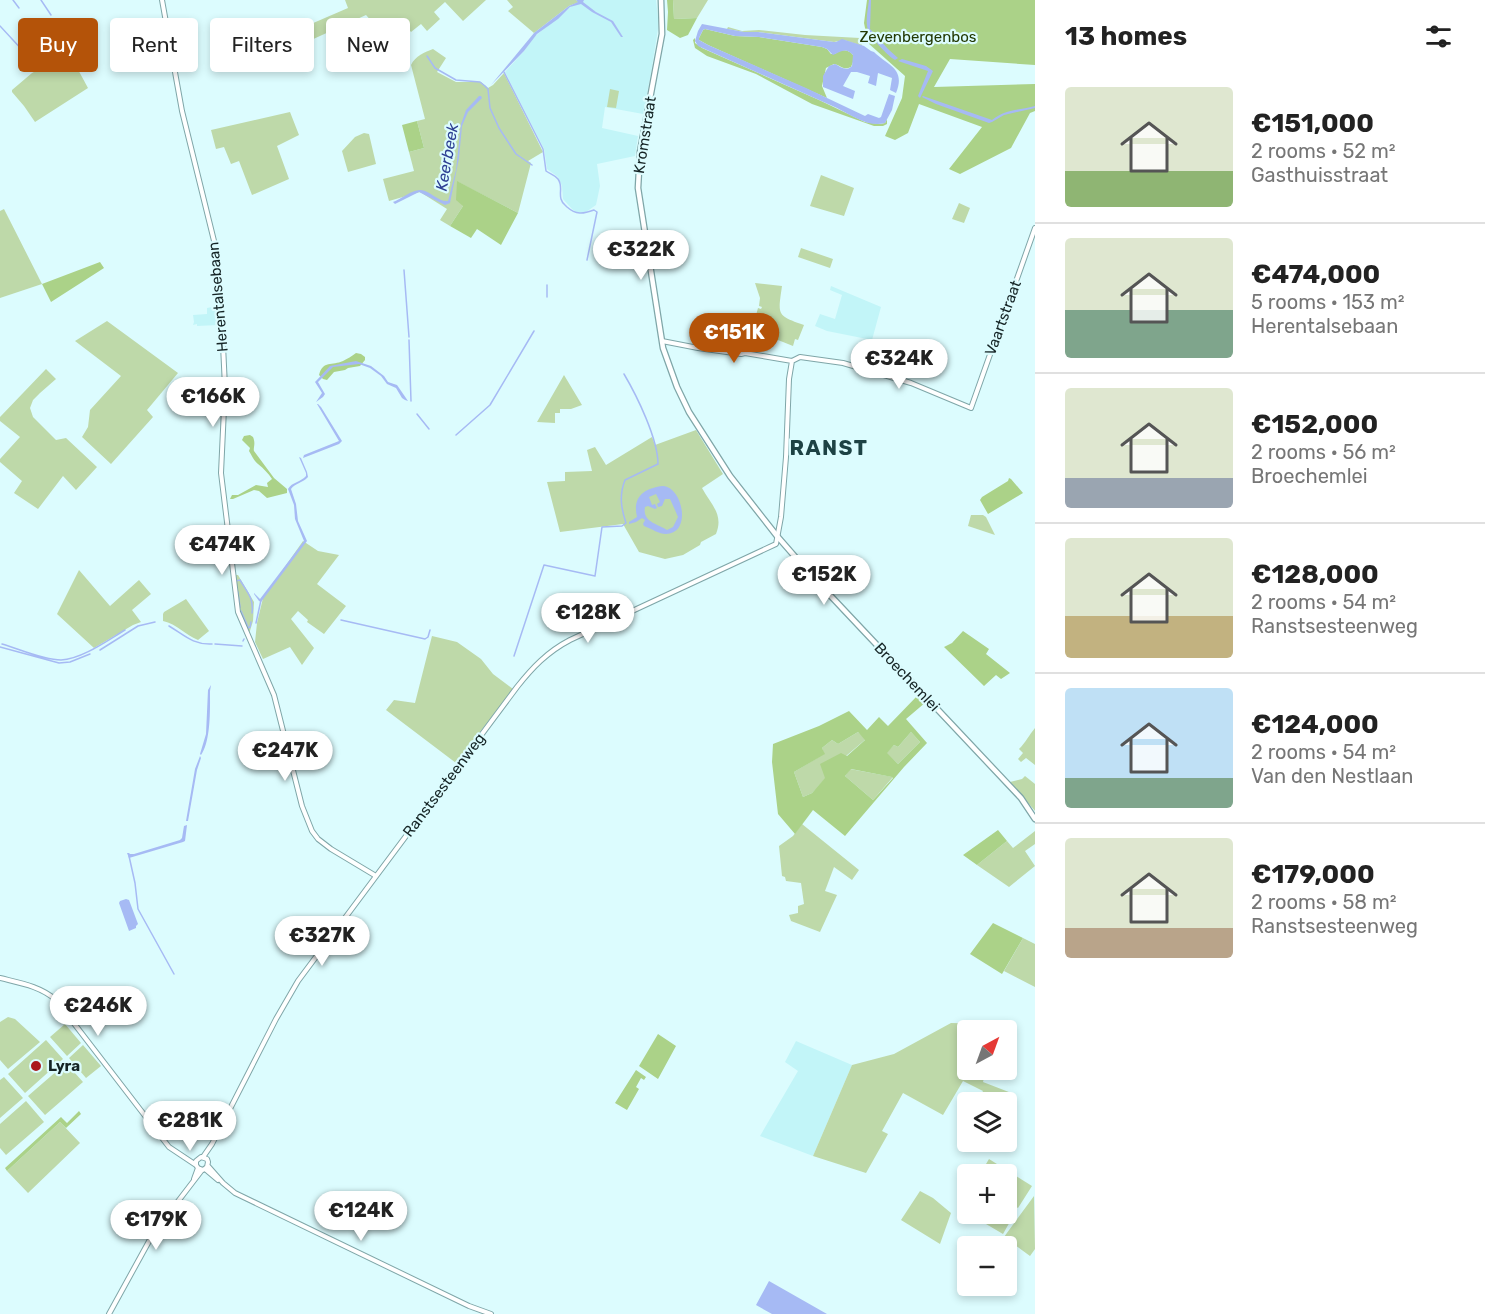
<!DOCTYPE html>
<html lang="en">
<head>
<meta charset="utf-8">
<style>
  body { margin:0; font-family:Rubik,sans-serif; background:#f6f6f6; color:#222; height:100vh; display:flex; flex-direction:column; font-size:22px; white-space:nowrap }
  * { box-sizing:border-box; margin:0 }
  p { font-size:20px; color:#767676 }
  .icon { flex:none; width:33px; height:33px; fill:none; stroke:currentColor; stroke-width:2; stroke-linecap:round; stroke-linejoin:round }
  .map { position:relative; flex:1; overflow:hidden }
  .drawer { display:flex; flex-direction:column; background:#fff; width:450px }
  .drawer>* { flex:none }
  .hud { position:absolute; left:18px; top:18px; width:570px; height:54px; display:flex; gap:12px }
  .needle { width:39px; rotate:41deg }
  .tools { position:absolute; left:957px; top:1020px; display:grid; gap:12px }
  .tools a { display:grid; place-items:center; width:60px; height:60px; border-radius:6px; background:#fff; box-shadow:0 3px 9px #0003; font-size:30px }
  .price { position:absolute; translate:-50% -51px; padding:0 14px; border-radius:21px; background:#fff; color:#222; font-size:20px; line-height:39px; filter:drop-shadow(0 2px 3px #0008) }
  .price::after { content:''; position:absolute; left:50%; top:36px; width:18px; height:14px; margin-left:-9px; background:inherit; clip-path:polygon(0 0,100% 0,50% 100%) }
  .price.active { background:#b45309; color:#fff }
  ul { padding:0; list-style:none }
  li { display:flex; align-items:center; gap:18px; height:150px; padding:0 30px }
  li+li { border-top:2px solid #e0e0e0 }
  li span { display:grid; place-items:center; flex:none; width:168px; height:120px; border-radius:6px; color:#555 }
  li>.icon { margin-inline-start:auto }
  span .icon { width:72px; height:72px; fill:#fffc; stroke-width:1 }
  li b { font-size:26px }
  h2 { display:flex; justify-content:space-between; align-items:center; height:72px; padding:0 30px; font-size:26px }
  .pill { padding:0 21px; border-radius:6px; background:#fff; box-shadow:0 3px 9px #0003; font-size:21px; line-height:54px }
  .pill.active { background:#b45309; color:#fff }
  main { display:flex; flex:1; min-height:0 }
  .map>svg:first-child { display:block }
</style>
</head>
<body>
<main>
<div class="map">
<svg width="1035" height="1314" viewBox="0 0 1035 1314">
  <rect width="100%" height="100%" fill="#dcfcfe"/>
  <path fill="#c2f5f8" d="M579 0H656L658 18V29L651 73 643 114 605 107 602 128 638 136 635 156 597 164 600 186 596 205 586 212 577 213 572 209 563 199 562 186 558 177 547 169 544 149 505 72 524 51 534 37Z
    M831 286 881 307 872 340 827 331 815 326 820 314 835 319 842 295 830 290Z
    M217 306 218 325 197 326V324L193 325 194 322 193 315 207 314V308Z
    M796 1041 852 1065 813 1156 760 1136 798 1071 785 1062Z"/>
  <path fill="#bed9a9" d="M345 0H486L463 21 445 2 434 12 440 19 427 31 421 24 411 32 399 18 381 32 366 15 309 41 304 27 348 8Z
    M507 0H576L579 2 569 6 534 33 508 11 513 7Z
    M673 0H708L697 18 674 19Z
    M728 27 742 31 759 30 805 35 860 38 862 46 844 40 834 42 758 32H744L727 29Z
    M433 49 446 58 437 72 456 82H481L488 88 493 85 504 73 543 152 528 161 531 163 518 213 458 182 463 206 450 226 440 220 447 209 420 192 389 201 383 179 414 171 409 152 424 148 417 121 425 119 411 65C415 56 425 52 433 49Z
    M69 53 88 88 35 122 24 106 12 92V90L32 73Z
    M610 89 619 91 616 108 607 107Z
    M290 112 299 135 277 146 289 179 252 195 239 161 231 164 224 147 216 149 211 130Z
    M364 133 369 134 376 164 348 172 342 151 355 137Z
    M821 175 854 188 844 216 810 206Z
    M959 203 970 208 964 223 952 219Z
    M4 209 42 284 0 298V211Z
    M801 248 833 259 830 268 798 257Z
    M755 283 782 286C778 315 776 315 804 325L798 340 795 339 793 346 773 338C763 342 769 342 767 350L754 348 753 346 756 331 752 330 758 308 761 309 762 307 759 306 760 298Z
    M107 321 178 373 147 410 153 417 111 464 82 437 88 427 90 410 121 376 75 341Z
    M46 369 56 379 40 393 33 400 30 408 33 417 56 440 66 438 97 467 76 490 63 476 38 509 14 493 22 481 0 462V459L20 437 0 421V417Z
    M564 375 582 405 571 409H560V413H555V423L537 422Z
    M696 430 723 474 702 488C711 505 724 514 716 534L701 542 700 545 683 555 665 559 639 552 623 524 560 532 547 482 565 481V472L592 471 587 450 595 447 606 465 652 437 655 445Z
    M971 515H983L986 517 995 535 968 526Z
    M303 541 318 551 339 555 317 584 346 606 324 634 307 622 308 620 298 611 291 619 314 648 302 665 290 647 263 659 255 642 257 623 263 598Z
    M79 570 110 606 139 580 151 594 132 610 141 622 133 625 94 648 57 614Z
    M236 575H238L254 602 253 621 249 634C240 613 237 597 236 575Z
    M186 599 209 631 198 640C185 635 177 624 163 621V614L164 612Z
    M432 636 457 642 481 659 493 674 513 689 456 763 386 710 394 700 415 703Z
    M1035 728V765L1026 758 1021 762 1018 759 1023 753 1019 749C1026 742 1029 735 1035 728Z
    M858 732 866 739 846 756 812 793 803 797 794 772 824 754 822 748 832 740 838 744Z
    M911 732 920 742 898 764 886 753 894 745 898 747Z
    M850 769 893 777 873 800 845 776Z
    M1025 776 1035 784V811L1010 782 1022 779Z
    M802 824 859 870 852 880 834 867 825 891 837 895 820 932 791 921 789 915 798 913V906L804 904 801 883 786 881 785 877 782 876 779 846 793 836Z
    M1035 831V844L1025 851 1035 866 1009 887 977 865 1007 841 1013 848Z
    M1023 938 1035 944V987L1004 971Z
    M8 1017 15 1019 40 1042 8 1069 0 1060V1022Z
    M951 1023 998 1024 996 1030H968V1070H986L983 1082 1014 1094 1007 1108 1006 1102H977L983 1091 963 1081 943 1115 903 1093 882 1131 888 1134 866 1173 813 1156 852 1065 894 1054Z
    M65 1024 81 1043 67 1056 50 1037Z
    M46 1040 63 1059 25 1093 8 1074Z
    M83 1045 101 1066 86 1078 69 1058Z
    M66 1063 83 1082 45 1115 28 1096Z
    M4 1077 23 1098 0 1118V1080Z
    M26 1101 44 1122 6 1155 0 1148V1124Z
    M60 1122 80 1143 28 1193 7 1171Z
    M989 1159 1032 1186 1018 1208 1007 1201 1006 1174H980Z
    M920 1191 933 1198 951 1213 940 1244 901 1220Z
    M1034 1196 1035 1249 1030 1256 1004 1237Z
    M1007 1205 1016 1211 1003 1234 969 1214H1006Z"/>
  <path fill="#abd288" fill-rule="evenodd" d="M667 0H673L674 19 697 18 688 35 680 38 667 30 668 12Z
    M867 0H1035V65L950 59 934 87 1035 84V111L1030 113 1011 148 960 174 949 169 982 127 919 104 908 133 895 140 885 136 902 98 905 76 868 43 864 23Z
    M705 29 735 36 759 37 822 47 827 49 831 54H835C841 49 848 49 853 55V62L851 67C843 71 841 65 834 64L826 68 822 86 827 98 708 45 699 40V38L703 30Z
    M695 38V43L702 48 819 100 865 122 880 124 885 123 887 119V124L883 126H874L812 104 756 74 707 56 695 48 693 40Z
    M417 121 424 148 409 152 402 125Z
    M457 181 518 213 501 245 477 229 471 238 450 226 463 206 456 200Z
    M100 262 104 268 51 302 42 284Z
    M356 353 361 354 365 357V360L360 366 348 368 345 370 334 372 327 380 323 379 319 375C323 360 332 366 343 361 347 359 352 356 356 353Z
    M250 435 253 437C256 444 253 447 254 451L274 478 287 489V493L267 498 259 491 254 490 233 499H230L232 495H238L256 485 268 487 267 483 272 479C268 473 264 469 258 464 254 461 252 456 249 451L250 448 242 440 244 436Z
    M1009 478 1011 479 1023 493 988 514 980 500 982 497 1008 481Z
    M963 631 989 649 986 654 1010 673 1001 679 996 675 984 686 944 647 952 643Z
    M919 694 926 702 906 719 927 743 904 767 845 836 813 810 795 834 778 814 772 762 773 744 819 726 849 711 867 730 879 717 888 726ZM858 732 865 740 847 756 841 753 820 764 825 778 812 793 803 797 794 772 825 754 822 748 832 740 838 744ZM911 732 920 742 898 764 887 753 894 745 898 747ZM851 769 892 777 893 778 873 800 845 776Z
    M998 830 1007 841 977 865 963 855Z
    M993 923 1023 938 1002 974 970 954Z
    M658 1034 676 1046 658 1079 639 1066Z
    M636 1070 646 1077 644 1080 641 1078 636 1087 639 1089 627 1110 615 1103Z
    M79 1111 81 1114 66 1128 60 1122 7 1171 5 1168 61 1117 67 1123Z"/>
  <path fill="#a6baf4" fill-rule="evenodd" d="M576 0H584L583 2 596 12 613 21 623 37H621L611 22 592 12 581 4 570 7 558 19 537 34 524 51 491 85 534 33 569 6 578 2Z
    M869 0H871L870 29 888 49 898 58 895 60C888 56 871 38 868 30 865 21 868 9 869 0Z
    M702 24 744 32H758L834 42H836L842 39 864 46 871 51 874 52C888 66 906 68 896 93L890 90 892 78 878 73 876 86 868 83 870 76 857 72H851L843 86 855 91 853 99 823 87V76L829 66 835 64C841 67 846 72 852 66L853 55C846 47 841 51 833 55L827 49 822 47 759 37 735 36 705 29 703 30 699 38V40L708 45 806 88 865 116 868 114 879 118 881 117 889 94 895 96 892 110 885 123C869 128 851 115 837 108L698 46 695 41 698 31Z
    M902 59 926 66 933 71 920 98 918 96 928 71 898 61Z
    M479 96H481L482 98 468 112 462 126 459 158 450 203 445 205 419 192 395 204 393 202C401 199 413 189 421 190 431 191 438 202 448 201L456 170 461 124 466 110Z
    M923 96 992 120C1007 108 1019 111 1035 106V108L1004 115 992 122 989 123 936 104 922 97Z
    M356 361 371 366 384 376 388 382 397 385 408 401 405 400 402 398 396 388 387 384 381 376 370 368 359 364 333 367 318 382 325 394 323 397 316 402 322 393 315 382 330 366Z
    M317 404H318L321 407 342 441 339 444 303 458 304 455 339 441Z
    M299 457 301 458 307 472 308 477C303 483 295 483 291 489L296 504 298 521 307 541 261 602 259 601 254 594V593L260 599 304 541 295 519 294 505 288 489C292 482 301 482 306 476V473Z
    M663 486C683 487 692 534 666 534 659 534 652 529 644 526L643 524 645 520 642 518 636 522 629 524V522L637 517C632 496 645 488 663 486ZM656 494 660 502 657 504 658 507 662 506 665 499H670L675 510 678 517 673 527 667 530C658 524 642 522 645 507L648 506 655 509 657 508 655 504 652 505 649 497Z
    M211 685 210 691C210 709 211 741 201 755L200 754 206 734 208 690Z
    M200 756 201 758 197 770 188 821H186L195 769Z
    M187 825 185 841 183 842 129 858 127 853H129L130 854H134L180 840 182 838 184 826Z
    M126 899 129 900 138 924 136 926V928L129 931 119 903 120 901Z
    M769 1281 827 1314H772L756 1305Z"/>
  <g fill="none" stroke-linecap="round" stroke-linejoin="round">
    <path stroke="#a6baf4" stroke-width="1.5" d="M13 0 19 8
      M41 0 51 15
      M0 26 37 66
      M427 56 435 68 456 80 480 82 485 86 488 89 490 108 499 128 516 154 532 165
      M504 72 543 149 546 171C550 174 555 175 558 179 563 186 559 192 561 199 562 203 564 204 567 207 576 215 583 214 594 210L597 212 587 260
      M404 270 409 337
      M547 297V285
      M409 340 411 401
      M417 414 429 429
      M456 435 490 405 534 331
      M236 581 240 580C247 592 254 598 252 613
      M238 592 240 607
      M241 611 248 627
      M341 620 425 639 428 637 430 630
      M256 623 261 600
      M169 626C184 635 193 645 212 644
      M248 628 250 627 251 622
      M243 641 244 639
      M2 644C19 649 43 660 61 660 82 659 108 640 125 630
      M215 644 242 646
      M0 647 59 663 70 662 90 654
      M100 650 138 626 155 622
      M514 656 544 565 595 576 602 527 622 526 626 523C621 508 619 495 625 480L658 464C658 439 637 396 624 374
      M129 856 135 883 138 909 174 974"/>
    <g stroke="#7fa6a8" stroke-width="6">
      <path id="tertiary" d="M162 0 182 111 217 253 222 324 225 387 221 473 238 612 274 695 302 806 312 831 318 839 331 849 376 876
        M662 341 698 348 741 354 745 353 792 361
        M792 361 800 357 843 363 911 383 971 408 1035 228
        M0 978C20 983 40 986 56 1000L169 1147 196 1165
        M203 1157 212 1144 276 1019 298 981 517 687C532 668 547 652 570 640L776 544 781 517 786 457 789 379 792 361
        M208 1166 223 1183 235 1193 469 1306 491 1314
        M205 1169 218 1180
        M194 1179 198 1168 196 1165V1161L201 1157 207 1159 208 1162 207 1167 203 1170 198 1168
        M109 1314 153 1234 202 1170"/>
    </g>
    <g stroke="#7fa6a8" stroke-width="7">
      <path id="secondary" d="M661 0 662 34 640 152 638 188 663 348 677 387 689 412 730 476 777 536 811 575 1021 798 1035 819"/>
    </g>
    <use href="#tertiary" stroke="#fff" stroke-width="4"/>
    <use href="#secondary" stroke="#fff" stroke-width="4.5"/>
  </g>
  <circle fill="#ab181b" stroke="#dcfcfe" stroke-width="2" cx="36" cy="1066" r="6"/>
  <g text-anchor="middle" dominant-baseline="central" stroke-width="4.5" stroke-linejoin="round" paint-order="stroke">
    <g font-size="15" fill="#223903" stroke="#dcfcfe">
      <text x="918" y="37">Zevenbergenbos</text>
    </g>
    <g font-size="15" fill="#152425" stroke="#dcfcfe">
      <text transform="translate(645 135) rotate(-81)">Kromstraat</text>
      <text transform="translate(218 297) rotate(-95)">Herentalsebaan</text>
      <text transform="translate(1003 318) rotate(-70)">Vaartstraat</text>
      <text transform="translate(907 677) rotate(47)">Broechemlei</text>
      <text transform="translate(444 785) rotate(-53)">Ranstsesteenweg</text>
    </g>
    <g font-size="15" font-weight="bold" fill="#152425" stroke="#dcfcfe" text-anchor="start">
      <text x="48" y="1066">Lyra</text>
    </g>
    <g font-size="16" font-style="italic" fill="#2e4093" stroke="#dcfcfe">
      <text transform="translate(447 157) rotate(-80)">Keerbeek</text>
    </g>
    <g font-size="21" font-weight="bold" letter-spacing="1.5" fill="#1d4244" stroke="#dcfcfe">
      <text x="829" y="447">RANST</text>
    </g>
  </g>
</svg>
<div class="tools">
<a><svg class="needle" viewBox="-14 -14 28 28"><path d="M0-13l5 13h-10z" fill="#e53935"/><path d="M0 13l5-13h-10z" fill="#767676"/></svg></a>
<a><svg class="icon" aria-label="layers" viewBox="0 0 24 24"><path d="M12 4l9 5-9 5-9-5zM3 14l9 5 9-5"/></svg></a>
<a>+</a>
<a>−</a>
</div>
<b class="price" style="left:641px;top:281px">€322K</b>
<b class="price active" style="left:734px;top:364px">€151K</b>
<b class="price" style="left:899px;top:390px">€324K</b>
<b class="price" style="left:213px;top:428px">€166K</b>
<b class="price" style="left:222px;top:576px">€474K</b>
<b class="price" style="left:824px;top:606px">€152K</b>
<b class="price" style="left:588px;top:644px">€128K</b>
<b class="price" style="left:285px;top:782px">€247K</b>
<b class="price" style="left:322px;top:967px">€327K</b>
<b class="price" style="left:98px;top:1037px">€246K</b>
<b class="price" style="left:190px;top:1152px">€281K</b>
<b class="price" style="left:361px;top:1242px">€124K</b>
<b class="price" style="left:156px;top:1251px">€179K</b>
<div class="hud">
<a class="pill active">Buy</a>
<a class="pill">Rent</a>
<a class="pill">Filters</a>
<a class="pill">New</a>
</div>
</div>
<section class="drawer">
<h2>13 homes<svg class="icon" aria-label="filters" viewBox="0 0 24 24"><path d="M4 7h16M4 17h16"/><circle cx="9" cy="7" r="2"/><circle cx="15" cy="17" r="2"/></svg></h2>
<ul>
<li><span style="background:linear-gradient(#dfe7d0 70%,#8fb573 0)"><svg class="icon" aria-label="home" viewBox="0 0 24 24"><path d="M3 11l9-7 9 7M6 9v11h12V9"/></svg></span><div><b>€151,000</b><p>2 rooms · 52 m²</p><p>Gasthuisstraat</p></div></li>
<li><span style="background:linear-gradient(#dfe7d0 60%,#7fa58c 0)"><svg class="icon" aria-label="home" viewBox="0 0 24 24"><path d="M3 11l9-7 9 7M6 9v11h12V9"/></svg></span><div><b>€474,000</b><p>5 rooms · 153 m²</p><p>Herentalsebaan</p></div></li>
<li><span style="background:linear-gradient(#dfe7d0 75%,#9aa5b1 0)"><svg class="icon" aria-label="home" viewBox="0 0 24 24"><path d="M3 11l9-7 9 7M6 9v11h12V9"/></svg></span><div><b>€152,000</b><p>2 rooms · 56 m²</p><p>Broechemlei</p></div></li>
<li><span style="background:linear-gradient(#dfe7d0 65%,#c2b280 0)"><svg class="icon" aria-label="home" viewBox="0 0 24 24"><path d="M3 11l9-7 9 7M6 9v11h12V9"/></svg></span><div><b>€128,000</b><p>2 rooms · 54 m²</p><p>Ranstsesteenweg</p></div></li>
<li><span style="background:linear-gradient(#bfe0f5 75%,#7fa58c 0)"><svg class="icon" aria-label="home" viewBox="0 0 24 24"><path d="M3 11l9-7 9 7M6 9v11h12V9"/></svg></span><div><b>€124,000</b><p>2 rooms · 54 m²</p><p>Van den Nestlaan</p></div></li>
<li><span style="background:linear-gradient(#dfe7d0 75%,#b9a48a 0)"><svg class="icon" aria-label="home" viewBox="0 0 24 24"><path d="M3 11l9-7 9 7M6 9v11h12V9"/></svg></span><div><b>€179,000</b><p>2 rooms · 58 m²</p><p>Ranstsesteenweg</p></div></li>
</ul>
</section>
</main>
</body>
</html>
